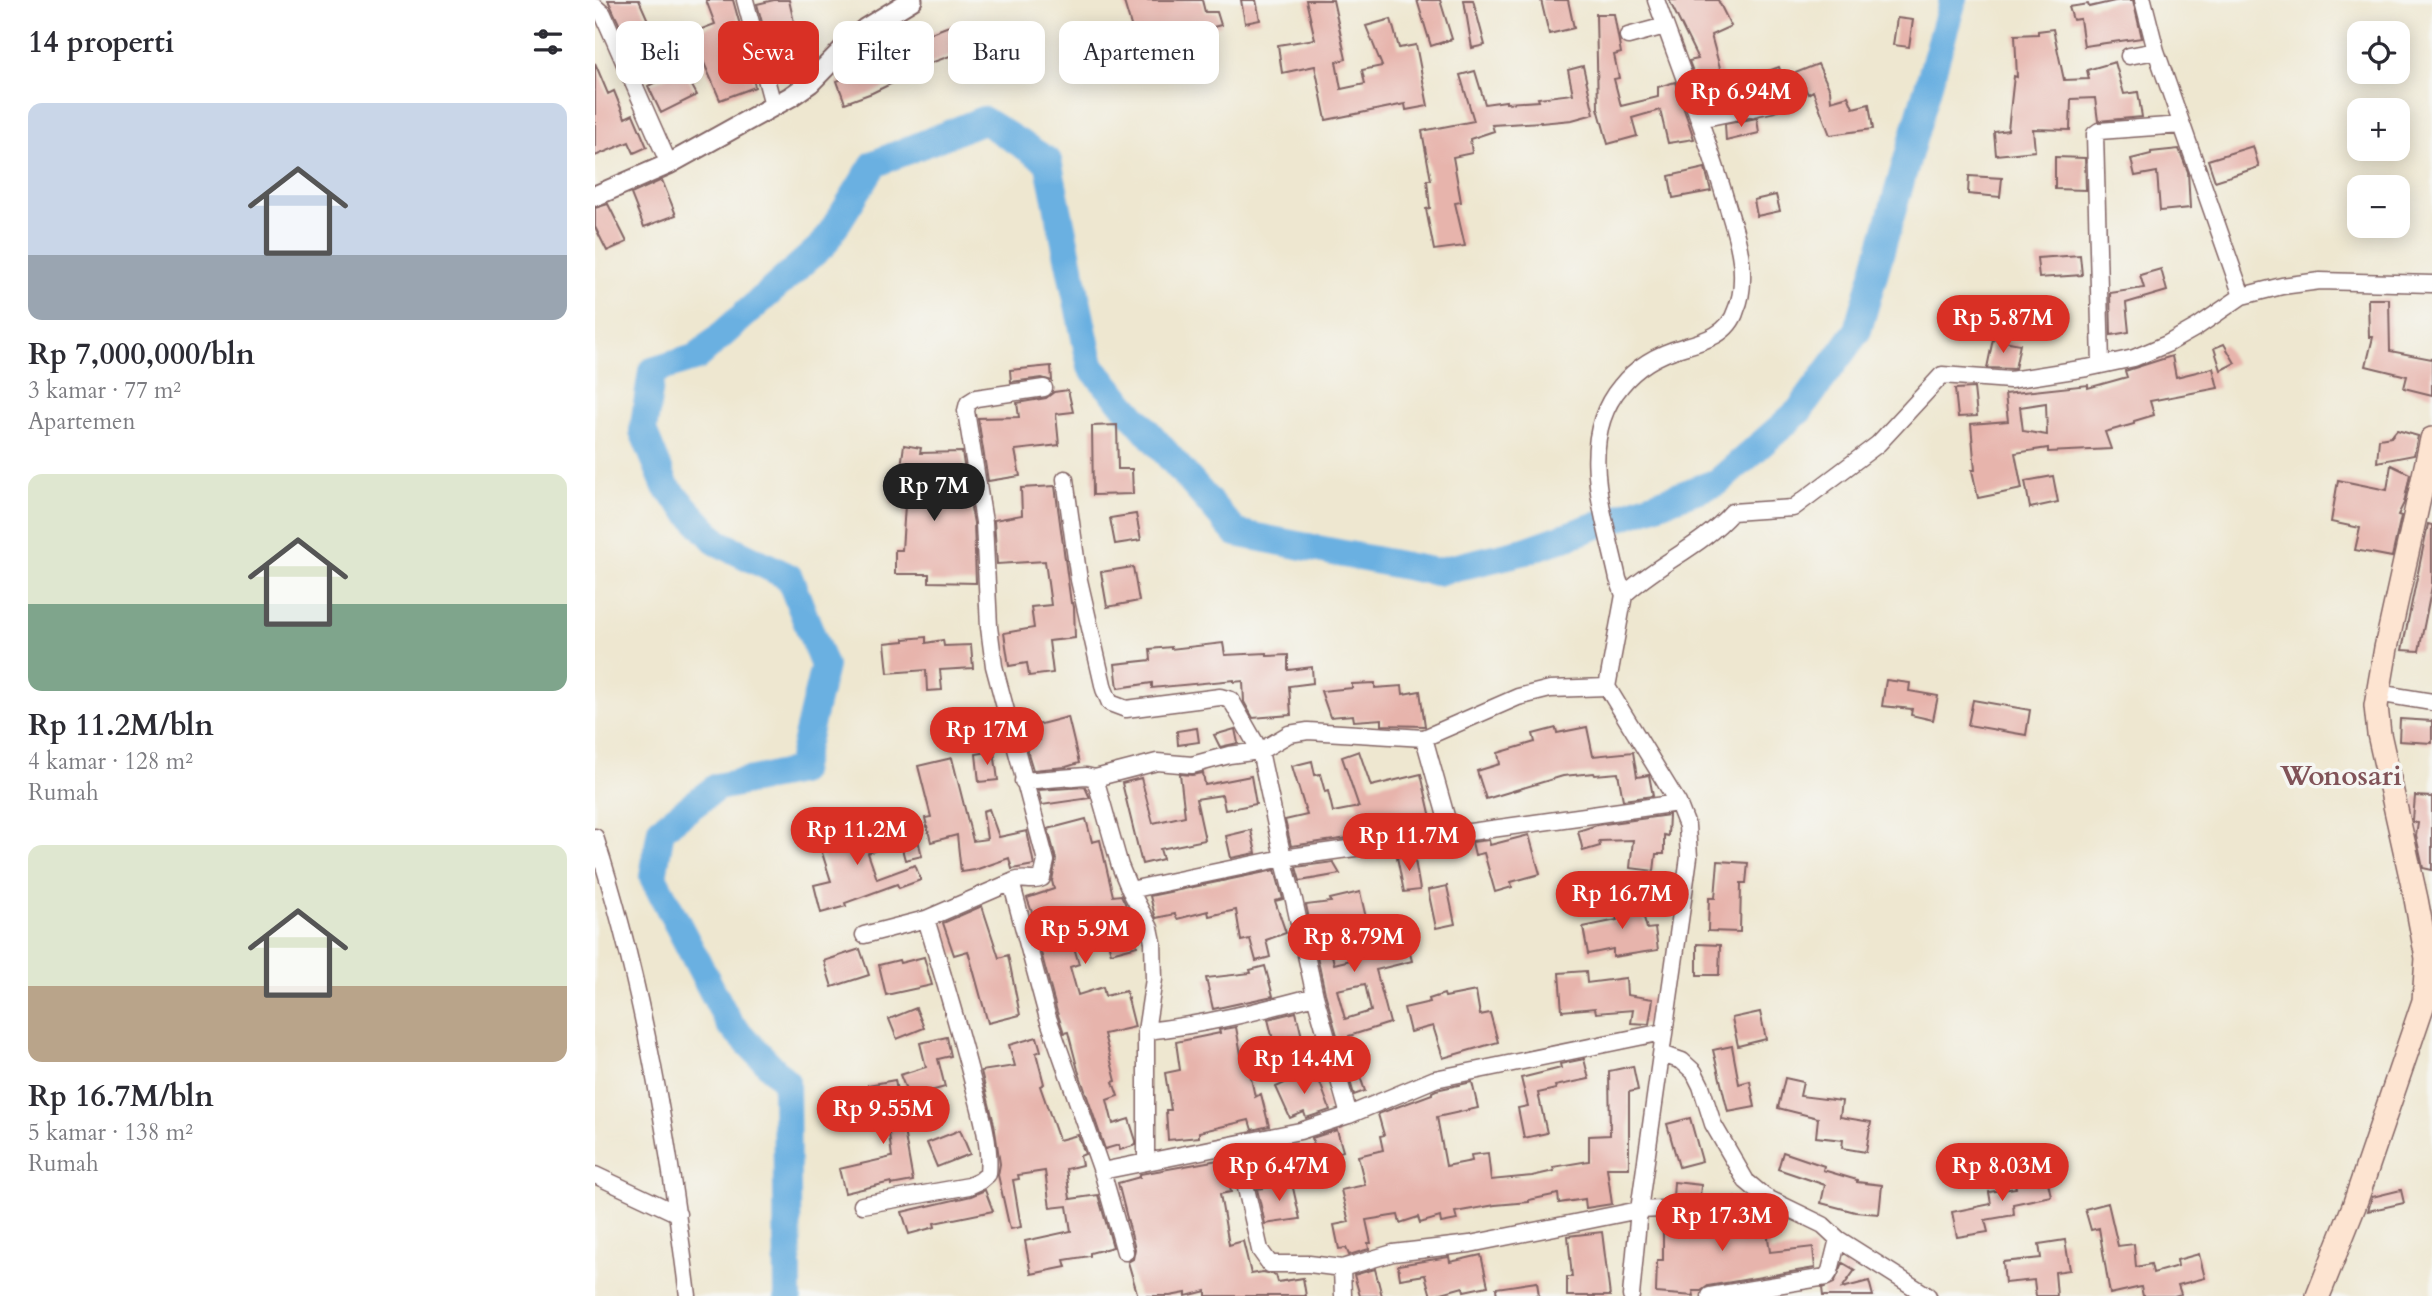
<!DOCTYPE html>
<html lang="id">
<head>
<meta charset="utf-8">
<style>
  body { margin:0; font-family:Cardo,serif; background:#f2f2f3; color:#2b2b33; height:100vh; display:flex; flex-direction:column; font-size:26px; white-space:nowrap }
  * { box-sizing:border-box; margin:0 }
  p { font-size:23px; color:#7c7c81 }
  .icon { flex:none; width:38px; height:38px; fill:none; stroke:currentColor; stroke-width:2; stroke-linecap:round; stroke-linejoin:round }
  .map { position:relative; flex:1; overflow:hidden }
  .drawer { display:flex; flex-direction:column; background:#fff; width:595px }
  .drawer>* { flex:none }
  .top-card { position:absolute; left:21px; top:21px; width:665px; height:63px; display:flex; gap:14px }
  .tools { position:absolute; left:1752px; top:21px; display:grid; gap:14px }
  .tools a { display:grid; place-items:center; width:63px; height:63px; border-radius:14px; background:#fff; box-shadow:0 4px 18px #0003; font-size:35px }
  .price { position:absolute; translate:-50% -60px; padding:0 16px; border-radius:24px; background:#d93025; color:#fff; font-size:23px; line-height:46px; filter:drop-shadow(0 2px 4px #0008) }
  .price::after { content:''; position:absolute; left:50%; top:42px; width:21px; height:16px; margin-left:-10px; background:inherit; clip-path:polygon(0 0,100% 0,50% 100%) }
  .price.active { background:#222; color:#fff }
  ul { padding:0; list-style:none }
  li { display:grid; align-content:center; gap:14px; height:371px; padding:0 28px }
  li span { display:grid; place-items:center; height:217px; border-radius:14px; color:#555 }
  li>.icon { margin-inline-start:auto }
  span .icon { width:126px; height:126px; fill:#fffc; stroke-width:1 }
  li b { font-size:30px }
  h2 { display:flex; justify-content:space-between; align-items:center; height:84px; padding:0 28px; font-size:30px }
  .pill { padding:0 24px; border-radius:14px; background:#fff; box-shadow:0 4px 18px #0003; font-size:24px; line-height:63px }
  .pill.active { background:#d93025; color:#fff }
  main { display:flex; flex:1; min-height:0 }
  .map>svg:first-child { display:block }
</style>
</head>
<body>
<main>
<section class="drawer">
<h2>14 properti<svg class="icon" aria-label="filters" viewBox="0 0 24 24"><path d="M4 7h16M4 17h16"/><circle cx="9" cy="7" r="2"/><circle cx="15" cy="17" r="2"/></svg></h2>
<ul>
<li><span style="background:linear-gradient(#c9d6e8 70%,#9aa5b1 0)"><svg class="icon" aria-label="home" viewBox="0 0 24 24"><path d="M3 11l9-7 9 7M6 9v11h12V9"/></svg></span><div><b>Rp 7,000,000/bln</b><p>3 kamar · 77 m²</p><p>Apartemen</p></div></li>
<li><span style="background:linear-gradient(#dfe7d0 60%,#7fa58c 0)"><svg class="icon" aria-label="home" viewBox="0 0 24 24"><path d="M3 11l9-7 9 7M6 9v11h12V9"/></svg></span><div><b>Rp 11.2M/bln</b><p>4 kamar · 128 m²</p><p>Rumah</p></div></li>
<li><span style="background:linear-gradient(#dfe7d0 65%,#b9a48a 0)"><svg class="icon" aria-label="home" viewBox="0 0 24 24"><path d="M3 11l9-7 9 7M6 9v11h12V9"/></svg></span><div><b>Rp 16.7M/bln</b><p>5 kamar · 138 m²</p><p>Rumah</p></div></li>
</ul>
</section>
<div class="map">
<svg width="1837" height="1296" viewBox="0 0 1837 1296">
  <rect width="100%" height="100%" fill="#f6f6f2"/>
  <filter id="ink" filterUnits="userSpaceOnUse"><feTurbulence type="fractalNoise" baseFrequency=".0143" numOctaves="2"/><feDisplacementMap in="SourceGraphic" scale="14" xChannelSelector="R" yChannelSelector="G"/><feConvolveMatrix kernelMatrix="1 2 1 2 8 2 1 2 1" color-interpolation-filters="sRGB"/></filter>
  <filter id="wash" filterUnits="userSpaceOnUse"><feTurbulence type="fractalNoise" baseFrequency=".00686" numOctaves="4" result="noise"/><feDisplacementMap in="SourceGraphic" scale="28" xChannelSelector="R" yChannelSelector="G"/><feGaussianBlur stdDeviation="1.57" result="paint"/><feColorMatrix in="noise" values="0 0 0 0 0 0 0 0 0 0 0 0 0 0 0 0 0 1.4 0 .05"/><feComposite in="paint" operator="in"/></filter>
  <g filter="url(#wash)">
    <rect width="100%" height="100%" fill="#eee7d0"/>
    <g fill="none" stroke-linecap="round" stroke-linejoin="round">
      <path stroke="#6bb0e1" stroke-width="28" d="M193 1296 191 1082 134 1023 58 877 66 829 122 787 204 771 229 666 194 577 122 542 71 487 48 431 57 371 102 357 229 244 279 164 388 120 453 161 496 367 641 533 841 572 930 551 1123 482 1204 411 1263 330 1358 0"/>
    </g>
    <g id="blocks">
      <path fill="#e7b4ac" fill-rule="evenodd" d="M13 0H44L55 25 58 23 68 41 50 50 35 22 25 26Z
        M111 0H138L155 61 160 87 125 100 96 33 120 24Z
        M179 0H194L205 49 176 56 162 4Z
        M538 0H607L610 12H622L626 25 591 34 596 62 592 63 576 28 540 39 529 2Z
        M646 0H661L665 20 650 23Z
        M711 0H738L751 59 741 62 746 89 770 84 767 70 787 66 771 26 796 19 804 48 821 45 833 106 811 110 810 104 731 120 720 66 687 73 683 45 720 39Z
        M822 0H845L857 39 836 46Z
        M869 0H878L890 45 877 48Z
        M946 0H973L979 28 954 34Z
        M1074 0H1123L1136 26 1116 35 1130 86 1154 75V78L1184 67 1188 78 1223 64 1235 90 1236 101 1253 96 1258 108 1274 104 1278 129 1235 135 1218 91 1213 94 1209 86 1184 96 1175 94 1126 104 1122 89 1127 87 1106 93 1094 61 1103 59Z
        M1524 0H1538L1547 38 1489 46 1485 19 1478 20 1474 7 1493 4 1494 7Z
        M1001 14H1019L1026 53 1019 55 1024 78 1019 79 1026 106 1063 97V87L1080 82 1099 139 1073 143 1065 110 1037 118 1042 136 1013 144 1003 108Z
        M1302 18 1318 20 1314 47 1298 45Z
        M359 24 369 51 333 64 323 38Z
        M1458 29 1469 80 1494 79 1492 70 1520 62 1529 94 1543 92 1547 117 1503 121 1500 98 1476 99 1475 130 1438 129 1440 151 1401 155 1399 132 1413 130 1419 76 1422 77 1420 35 1443 34V31Z
        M295 31 304 51 300 53 312 76 277 93 250 103 242 81 263 72 266 80 289 69 276 40Z
        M75 45 102 95 66 113 53 86 77 74 64 51Z
        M0 63 13 94 19 91 30 118 38 114 52 147 39 153 34 142 0 156Z
        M988 66 999 114 977 120 946 123V122L897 125 899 131 875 139 877 153 858 157 866 202 860 203 870 246 839 250 831 209 835 208 832 180H836L827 131 879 121 865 75 880 71 890 104 911 101V103L944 101 943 98 978 94 973 70Z
        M1162 118 1164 133 1131 141 1130 124Z
        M1658 146 1664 167 1620 181 1613 160Z
        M1584 149 1593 172 1595 208 1565 211 1562 172 1540 176 1536 159 1556 154V152Z
        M1460 157 1490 158 1491 190 1460 189Z
        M1110 168 1116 191 1078 198 1074 176Z
        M1374 176 1407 178 1405 197 1373 194Z
        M67 180 81 215 49 227 36 194Z
        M1181 195 1185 211 1162 216 1159 200Z
        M13 204 32 242 12 251 0 227V208Z
        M1485 255 1487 275 1444 278 1442 258Z
        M1566 269 1572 291 1531 303 1534 332 1516 335 1515 293 1549 288 1545 275Z
        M1773 299H1794L1795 351 1837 359V395L1809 388 1812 376 1771 366 1778 337H1774Z
        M1398 339 1425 344 1420 369 1392 368Z
        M1629 344 1640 363 1626 370 1619 348Z
        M1577 356 1581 377 1618 368 1623 388 1555 401 1559 415 1539 421V424L1510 432 1516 449 1453 452V448L1420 453 1427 489 1383 498 1377 470H1380L1376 424 1413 421 1410 394 1493 385V388L1532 377 1530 371ZM1451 403 1452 435 1428 431 1425 407Z
        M456 366 457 381 447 378 416 382 415 370Z
        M1379 388 1382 416 1363 417 1360 389Z
        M473 390 478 412 461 414 464 445 420 450 425 476 393 481 383 418 424 417 422 403 451 398 459 392Z
        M522 425 523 469H537L538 494 498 495 497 426Z
        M1802 430 1823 436 1819 455 1782 462 1784 439 1796 437Z
        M309 445 326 448 325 453 367 452 370 471H331L326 504 375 503 379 523 381 583 334 582V574H300V550H307L310 505 296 503 298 487 303 488Z
        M1796 465 1815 474 1809 503 1803 515 1806 516 1797 557 1760 550 1765 528 1736 522 1743 480 1792 490Z
        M1458 476 1463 502 1435 508 1430 481Z
        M460 486 476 603H478L479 607 480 638 454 641 458 673 434 676 432 663 414 666 409 633 439 628 436 607 456 605 450 561 402 564 399 520 427 515 426 488Z
        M541 514 546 540 520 544 515 518Z
        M1833 524 1837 525V586L1824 651 1807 650Z
        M538 567 544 601 512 607 506 572Z
        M331 637V643L348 640 349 646 376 645 378 668 345 670 347 690 332 691 331 670 293 673 290 643 309 641V639Z
        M628 643 630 655 672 653V656L693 655V670L717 667 718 683 694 686 696 715 658 718 649 702 648 681 639 682V680L557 688V683L523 688 520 664 556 660 555 649 576 647V649Z
        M1291 680 1315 683 1314 691 1343 696 1338 720 1316 715 1317 709 1287 706Z
        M780 683V688L807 686 808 694 825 691 830 726 787 725V719L759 721 758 715 735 717 726 691 757 688V684Z
        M1378 700 1435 710 1431 735 1373 725Z
        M473 717 484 763 471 767 438 770 430 743 445 740 442 725Z
        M1805 719 1837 721V743L1804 741Z
        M992 727 998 756 1038 752 1042 777 1054 775 1058 796 1028 800 1023 773 1000 775 999 773 968 776 891 799 882 771 905 764 903 753 940 742 938 734 961 728 962 733Z
        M602 728 604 742 583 745 582 731Z
        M640 729 643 743 625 747 619 735Z
        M399 751 403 780 384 782 381 754Z
        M764 751 776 786 826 774 837 822 789 833 696 846 690 820 712 815 697 766 717 761 720 775 725 774 730 792 733 791 738 812 764 807 747 757Z
        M357 758 378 841 392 839 388 811 394 809 404 837 432 831 439 865 417 869 414 858 380 870 366 872 362 835 336 842 330 818 336 817 323 766Z
        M608 773 610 785 656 776 661 804 630 810 627 795 601 799 610 840 565 849 568 859 547 864 527 783 546 778 558 823 590 816 585 774 597 775Z
        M490 787 495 798 447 805 443 790Z
        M1820 796 1837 797V870L1828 868 1821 836 1823 823 1818 822V820Z
        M1074 815 1073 836 1069 835V854H1061L1059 871 1035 868 1038 840 1004 841 1005 846 988 851 983 831 1002 825Z
        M491 819 497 842 505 840 518 896 526 895 530 903 533 923 536 922 542 946 516 953 507 920H504L502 913 471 921 484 964 475 967 483 995 508 987 510 996 531 991 540 1027 509 1034 521 1081 518 1082 523 1096 512 1100 518 1124 534 1119 541 1141V1145L525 1150 524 1145 510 1149 483 1070 473 1032 469 1033 462 1012 444 945 448 944 432 898 459 889 457 881 461 859 453 829Z
        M299 824 305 842 273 853 282 879 320 865 326 880 304 888 302 884 250 903 251 906 226 913 219 885 236 881 222 837 250 827 255 840Z
        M656 830 661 853 636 858 631 836Z
        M934 835 945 874 916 882 917 887 900 892 889 853 880 855 877 842 894 840 895 845Z
        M323 840 327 856 310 860 306 845Z
        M819 854 825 890 809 892 802 857Z
        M1123 861 1153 863 1151 883H1146L1145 932 1113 931 1114 898H1120Z
        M738 862 745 874 705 881 701 867Z
        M680 870 688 899 680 901 691 933 671 940 675 957 661 961 655 939 646 941 641 910 614 916 613 911 582 919 580 914 561 918 559 912 555 896Z
        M852 886 860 924 841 928 833 890Z
        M765 892 772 922 732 932 739 964 764 958 762 951 795 943 791 931 808 927 817 961 781 970 795 1023 754 1036 758 1056 770 1091 759 1095 730 993 711 905 736 902 735 899ZM770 984 776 1011 750 1019 742 990Z
        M1043 895 1052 929 1060 928 1063 950 1018 957V949L993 954 988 927 1022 920 1017 902Z
        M387 906 404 958 413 955 425 1015 393 1023 373 951 359 955 348 923Z
        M1102 944 1125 945 1124 975H1102Z
        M265 949 274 975 237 987 229 961Z
        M329 957 337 985 291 995 284 965 304 960 305 963Z
        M670 966 678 996 618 1009 611 978 656 973 655 970Z
        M991 971 992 983 1031 978 1032 995 1058 999 1054 1024 1036 1023 1038 1010 1001 1013 1000 1008 967 1011 964 973Z
        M881 991 885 1015 895 1013 903 1042 848 1058 838 1026 815 1032 809 1008 835 1002 834 999 849 994 850 997Z
        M321 1008 329 1028 302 1039 294 1019Z
        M701 1012 707 1037 679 1044 673 1019Z
        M1165 1012 1171 1039 1143 1046 1137 1018Z
        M641 1027 647 1060 652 1059 660 1097 666 1094 674 1126 657 1130 654 1120 604 1132V1137L573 1140 571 1110H576L570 1073 585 1070 581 1042 625 1033 624 1030Z
        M352 1037 356 1056 343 1059 350 1087 314 1097 305 1075 331 1067 325 1043Z
        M442 1037 446 1051 441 1053 449 1084 445 1086 464 1140 483 1135 490 1154 485 1156 487 1165 471 1169 475 1199 503 1195 518 1247 495 1253V1256L469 1260 471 1267 436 1274 430 1241 476 1231 472 1206 455 1208 450 1171 423 1175 424 1179 418 1180 426 1227 415 1229 403 1175 405 1164 399 1124 386 1071 420 1066 414 1045Z
        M1137 1046 1144 1084 1155 1081 1160 1107 1133 1112 1118 1050Z
        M989 1059 994 1079 960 1086 961 1089 943 1093 952 1133 929 1138 923 1108 933 1106 926 1078 966 1068 965 1064Z
        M1038 1066 1043 1090 1034 1092V1168H1012L1017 1204 991 1208 990 1199 964 1203 963 1194 934 1200V1202L900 1205 860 1212 862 1220 846 1223 845 1217 825 1223 823 1217 805 1223 803 1215 771 1220 776 1243H773L774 1249 754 1255 751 1248 744 1249 739 1225 754 1222 746 1190 770 1185 763 1156 788 1150 785 1136 789 1135 783 1114 837 1094V1092L841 1090 877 1082 883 1108 842 1117 851 1166 877 1161 876 1155 893 1153 896 1180 937 1176 959 1171 958 1167 994 1161V1136L1015 1135 1014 1071Z
        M720 1069 735 1110 711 1118 709 1112 695 1118 681 1087Z
        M1190 1078 1208 1082 1205 1096 1247 1101 1245 1117 1276 1122 1271 1152 1247 1148 1248 1140 1221 1137 1223 1118 1183 1108Z
        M300 1080 318 1181 296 1185V1182L250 1193 244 1169 297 1157 291 1110 278 1113 273 1085Z
        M1095 1118 1107 1161 1084 1167 1072 1124Z
        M365 1130 375 1154 342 1167 332 1143Z
        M742 1130 748 1151 723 1158 717 1138Z
        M1188 1152 1229 1166 1228 1170 1262 1180V1182L1287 1185 1284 1214 1260 1212 1226 1203 1230 1185 1183 1169Z
        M629 1159 636 1192 625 1194 634 1245 648 1241 656 1274 668 1272 681 1275 683 1282 708 1278 711 1296H611V1291L591 1296V1293L575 1296H543L533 1262 538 1259 540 1249 523 1183 545 1177V1174Z
        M1450 1169 1456 1196 1418 1204 1419 1215 1390 1220 1393 1232 1362 1237 1357 1212 1396 1204 1394 1192 1421 1188 1418 1175Z
        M696 1179 705 1219 670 1224 662 1189 682 1186 681 1182Z
        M1079 1182 1106 1185 1105 1197 1078 1198Z
        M390 1190 398 1211 339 1223 340 1227 314 1234 307 1212 376 1196Z
        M1806 1190 1809 1203 1773 1211 1777 1197Z
        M1513 1203 1523 1246 1539 1244 1541 1267 1556 1264 1558 1273 1583 1266 1582 1260 1604 1254 1610 1278 1583 1285 1586 1294 1579 1296H1548L1546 1287 1515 1294 1504 1228 1496 1230 1490 1209Z
        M1163 1205 1166 1218 1170 1217 1175 1252 1218 1247 1220 1268 1113 1286 1106 1291H1098L1099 1296 1061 1293 1062 1260H1068V1219L1139 1216 1149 1214V1207Z
        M1007 1232 1015 1296H972V1277H977L973 1236Z
        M1470 1240 1475 1270 1460 1272 1462 1296H1441L1439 1280 1410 1283 1408 1262 1446 1258 1444 1244Z
        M886 1255 893 1286 869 1291 868 1287 836 1296 830 1275 805 1279 803 1265 854 1257 855 1262Z
        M1248 1263 1260 1270 1247 1288 1274 1281 1278 1296H1228L1227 1288 1239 1283Z
        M780 1269 787 1296H765L759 1275Z
        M942 1282 944 1296H902L901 1288Z"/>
    </g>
  </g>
  <g filter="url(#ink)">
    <use href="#blocks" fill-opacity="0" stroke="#836565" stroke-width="2"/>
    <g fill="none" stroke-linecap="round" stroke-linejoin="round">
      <g stroke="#836565" stroke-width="19">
        <path id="minor" d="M150 0 178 105
          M1548 0 1561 51 1647 296
          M0 7 8 14 74 164
          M1033 36 1070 26
          M1534 56 1561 51
          M1105 119 1177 104
          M1506 365 1500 134 1504 131 1587 125
          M449 388 381 398 373 403 371 411 389 522 394 627 399 666 451 861 447 878C437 883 429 877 419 881L418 889 452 1015 507 1171 705 1131 754 1115 840 1079 1068 1032
          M470 479 484 580 509 689 515 703 531 709 625 697 636 700 665 751 688 858 535 890
          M1029 595C1063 563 1106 547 1137 512L1198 508 1283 444 1347 375 1415 380 1492 368 1539 358 1572 344 1602 327 1647 296 1687 286 1725 281 1837 284
          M1782 693 1837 702
          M829 738 856 834
          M500 778 525 866 535 890 555 928 558 942 559 979 551 1031V1162
          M428 781 491 776 500 778 562 762 597 765 634 755 665 751 694 734 713 731 829 738 923 697 955 689 1012 687
          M0 837C48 984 74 1143 93 1296
          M269 935 331 919 419 881
          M551 1031C609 1025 664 1011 720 996
          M1067 1054 1087 1061 1099 1072 1106 1086 1118 1124 1151 1181 1170 1197 1228 1225 1243 1239 1333 1296
          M754 1115 720 996 699 900 688 858 1083 803
          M641 1144 665 1250 675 1264H714L747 1268 798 1253 875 1244 1044 1210 1139 1206
          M507 1171 530 1252
          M0 1175 83 1214
          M267 1205 374 1186 385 1181 393 1174C396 1143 385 1109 377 1079 363 1025 347 972 331 919
          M747 1268 748 1296
          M1036 1296 1044 1210 1094 857 1092 826 1083 803 1012 687 1029 595 1023 579C1010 517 980 440 1026 386 1042 366 1063 354 1088 347 1110 341 1134 334 1141 310 1145 301 1147 289 1147 279 1148 253 1138 225 1131 201 1111 133 1085 67 1061 0
          M1115 1296 1231 1277 1235 1271 1243 1239"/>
      </g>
      <g stroke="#836565" stroke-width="23">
        <path id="tertiary" d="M0 196 74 164 195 97 215 83 257 40 271 28 317 0"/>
      </g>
      <g stroke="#836565" stroke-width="26">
        <path id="secondary" d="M1723 1296 1759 1206 1829 1001 1832 958 1821 899 1784 734 1781 706 1791 648 1837 439"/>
      </g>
      <use href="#minor" stroke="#fff" stroke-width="16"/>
      <use href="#tertiary" stroke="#fff" stroke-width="19"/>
      <use href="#secondary" stroke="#fde4d1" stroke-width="23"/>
    </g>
  </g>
  <g text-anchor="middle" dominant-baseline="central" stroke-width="7" stroke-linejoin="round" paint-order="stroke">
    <g font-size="28" font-weight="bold" fill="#815358" stroke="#f6f6f2">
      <text x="1746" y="776">Wonosari</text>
    </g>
  </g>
</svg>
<div class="tools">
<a><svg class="icon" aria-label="locate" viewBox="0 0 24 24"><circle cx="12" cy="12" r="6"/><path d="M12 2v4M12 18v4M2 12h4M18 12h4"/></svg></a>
<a>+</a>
<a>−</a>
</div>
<b class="price" style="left:1146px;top:129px">Rp 6.94M</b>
<b class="price" style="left:1408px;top:355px">Rp 5.87M</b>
<b class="price active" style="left:339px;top:523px">Rp 7M</b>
<b class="price" style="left:392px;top:767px">Rp 17M</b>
<b class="price" style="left:262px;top:867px">Rp 11.2M</b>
<b class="price" style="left:814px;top:873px">Rp 11.7M</b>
<b class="price" style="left:1027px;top:931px">Rp 16.7M</b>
<b class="price" style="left:490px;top:966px">Rp 5.9M</b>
<b class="price" style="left:759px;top:974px">Rp 8.79M</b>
<b class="price" style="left:709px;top:1096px">Rp 14.4M</b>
<b class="price" style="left:288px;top:1146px">Rp 9.55M</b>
<b class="price" style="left:684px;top:1203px">Rp 6.47M</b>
<b class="price" style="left:1407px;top:1203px">Rp 8.03M</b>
<b class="price" style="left:1127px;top:1253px">Rp 17.3M</b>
<div class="top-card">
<a class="pill">Beli</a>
<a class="pill active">Sewa</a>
<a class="pill">Filter</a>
<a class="pill">Baru</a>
<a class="pill">Apartemen</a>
</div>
</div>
</main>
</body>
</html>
